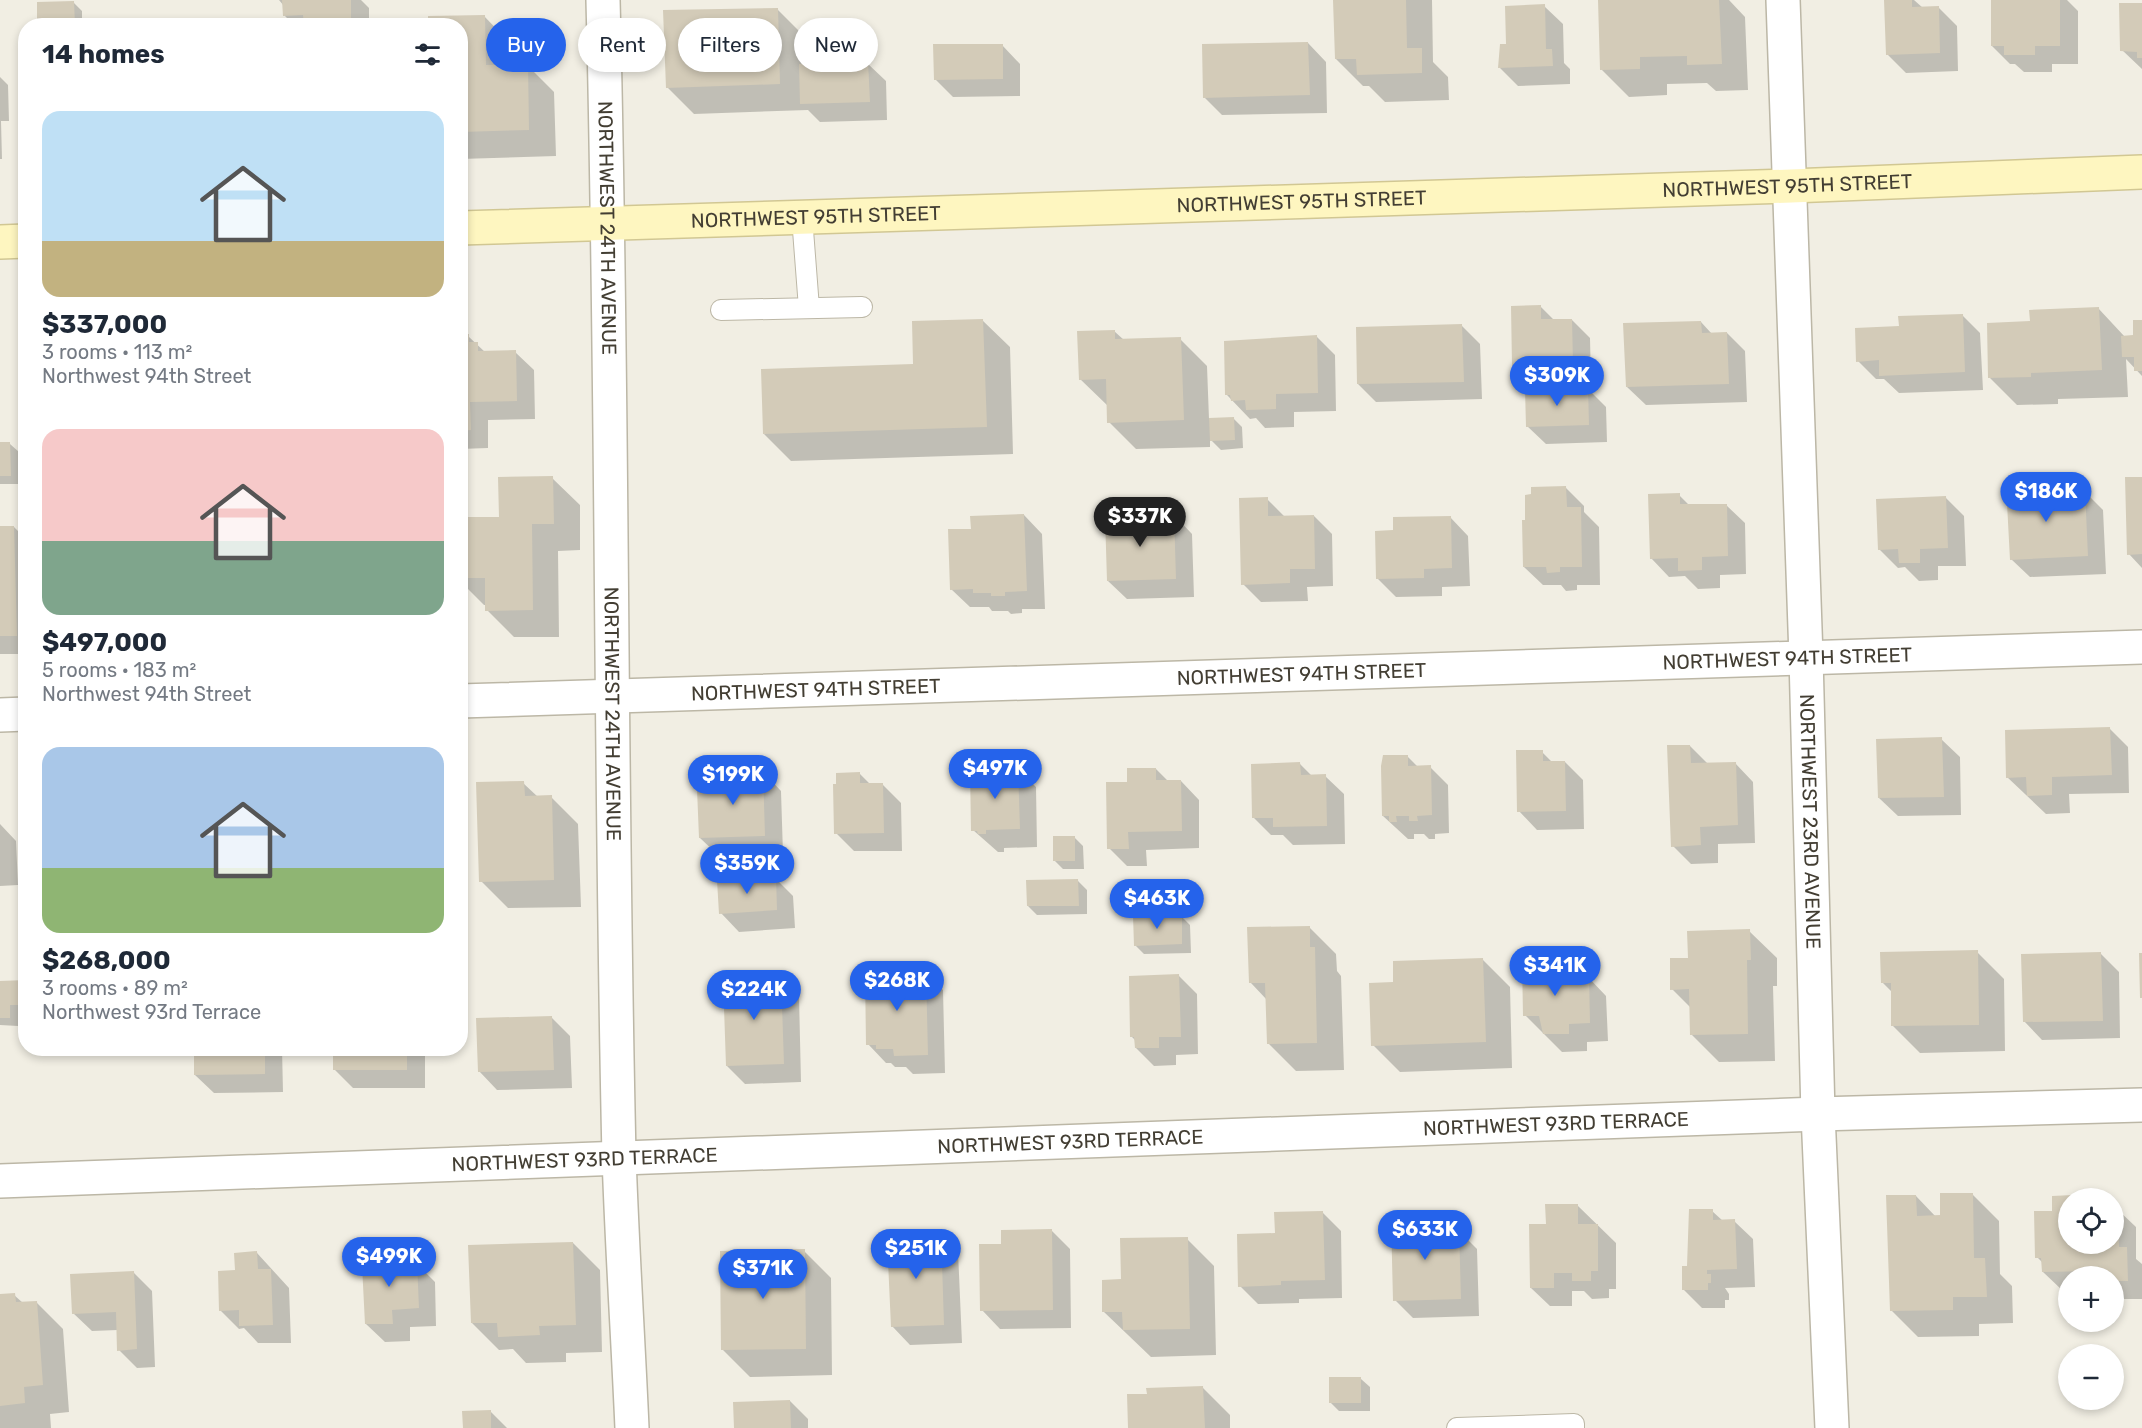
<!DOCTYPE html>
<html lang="en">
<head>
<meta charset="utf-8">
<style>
  body { margin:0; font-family:Rubik,sans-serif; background:#f6f6f7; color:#1f2937; height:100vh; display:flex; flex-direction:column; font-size:22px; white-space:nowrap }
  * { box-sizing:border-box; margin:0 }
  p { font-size:20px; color:#747a83 }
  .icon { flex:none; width:33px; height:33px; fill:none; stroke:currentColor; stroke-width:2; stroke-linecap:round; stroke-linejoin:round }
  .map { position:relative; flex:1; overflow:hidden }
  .side { position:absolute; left:18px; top:18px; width:450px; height:1038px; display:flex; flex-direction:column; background:#fff; border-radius:24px; box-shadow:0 3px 9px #0003 }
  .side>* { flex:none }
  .top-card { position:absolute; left:486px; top:18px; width:570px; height:54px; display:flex; gap:12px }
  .tools { position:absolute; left:2058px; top:1188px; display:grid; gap:12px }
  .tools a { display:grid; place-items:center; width:66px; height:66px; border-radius:50%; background:#fff; box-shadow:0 3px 9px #0003; font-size:30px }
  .price { position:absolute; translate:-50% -51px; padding:0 14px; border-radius:21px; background:#2563eb; color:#fff; font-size:20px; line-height:39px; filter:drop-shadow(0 2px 3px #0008) }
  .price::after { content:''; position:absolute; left:50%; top:36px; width:18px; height:14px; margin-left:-9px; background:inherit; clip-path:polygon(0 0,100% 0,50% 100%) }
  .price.active { background:#222; color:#fff }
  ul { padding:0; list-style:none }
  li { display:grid; align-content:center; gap:12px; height:318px; padding:0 24px }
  li span { display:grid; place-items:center; height:186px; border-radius:18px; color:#555 }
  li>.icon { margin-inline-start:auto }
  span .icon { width:108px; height:108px; fill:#fffc; stroke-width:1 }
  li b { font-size:26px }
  h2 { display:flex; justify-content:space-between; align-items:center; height:72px; padding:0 24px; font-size:26px }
  .chip { padding:0 21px; border-radius:27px; background:#fff; box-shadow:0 3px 9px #0003; font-size:21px; line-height:54px }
  .chip.active { background:#2563eb; color:#fff }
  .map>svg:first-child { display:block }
</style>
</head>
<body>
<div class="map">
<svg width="2142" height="1428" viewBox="0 0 2142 1428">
  <rect width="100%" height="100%" fill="#f1eee3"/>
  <path fill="#0003" d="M279 0H361L369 8V26H295L284 15V6Z
    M1335 0H1432L1433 62 1448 77 1449 100 1385 102 1369 86H1363L1336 59Z
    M1599 0H1729L1745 17 1748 90 1716 91 1707 83 1667 84V95L1629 97 1602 70Z
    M1886 0H1914L1923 8 1938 7 1957 26 1958 71 1906 73 1888 55Z
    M1993 0H2067L2078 11V64H2052V72H2024L2015 64H2010L1992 46Z
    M73 2 82 11V26H38Z
    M2142 4V69L2122 50Z
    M1544 6 1563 24 1564 63 1570 69V84L1518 86 1500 68 1508 46Z
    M777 9 804 36 805 65 867 63 886 81 887 120 820 122 808 110 694 114 667 87Z
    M484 16 511 44 512 66 527 65 554 92 556 156 460 159V26Z
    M1308 43 1326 62 1327 113 1222 115 1204 97Z
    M1002 45 1020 64V96L953 97 935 79Z
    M0 77 8 85 9 121H1L2 159H0Z
    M1540 306 1555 321 1572 320 1590 338 1591 382 1532 384 1514 366Z
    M2098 308 2125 337H2135L2142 321V376L2126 359 2128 397 2058 399V404L2017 405 1990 378 2031 323Z
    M1962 315 1980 333 1983 390 1899 393 1884 379H1876L1858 361 1900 327Z
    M982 320 1010 347 1013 454 791 461 764 434 915 366Z
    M1701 322 1712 334 1727 333 1745 351 1747 402 1646 405 1627 387Z
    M1462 326 1480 344 1482 399 1376 402 1358 384Z
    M1114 331 1124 340 1180 339 1207 366 1209 419 1233 418 1242 427 1243 448 1221 450 1210 439V447L1136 449 1109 422 1108 406 1080 379Z
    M460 336H468L486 353 515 352 534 370 535 419 488 420V448L460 449Z
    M1317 337 1335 355 1336 411 1294 412V427L1265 428 1256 418 1250 419 1227 395Z
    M1587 388 1606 407 1607 442 1546 444 1527 426Z
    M0 444H10L19 452V484H0Z
    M552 478 580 505V550L558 551 559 637H514L487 610 486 605H484L460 581V519L501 518Z
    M2142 478V568L2129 554Z
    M2037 485 2045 493 2085 492 2103 510 2106 574 2030 577 2011 559Z
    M1566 488 1584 506V512L1599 527 1600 585H1577V590L1566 591 1561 585H1543L1524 567Z
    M1679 495 1690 506 1726 505 1745 523 1746 574 1720 575V588L1698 589 1685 576 1669 577 1651 558Z
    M1945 497 1964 516 1966 566H1938V580L1919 581 1905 567 1898 568 1879 549Z
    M1267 499 1285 517 1314 516 1332 534 1333 586 1307 587 1308 601 1261 602 1243 584Z
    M1024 515 1042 534 1045 609H1022V613L1011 614 1008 611H992L989 607H970L951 589 972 530Z
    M1174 515 1192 534 1194 597 1127 599 1108 581Z
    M1450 517 1468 536 1470 586 1442 587V596L1396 597 1378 579 1394 531Z
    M0 527H14L26 539V654H0Z
    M2110 729 2128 747 2129 793 2069 794 2070 813 2046 814 2007 777Z
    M1941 739 1960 757 1961 815 1898 816 1879 798Z
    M1690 746 1708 764 1735 763 1753 782 1755 843 1718 844V863L1691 864 1673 846Z
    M1542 752 1552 762H1565L1583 780 1584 829 1537 830 1519 811Z
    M1407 756 1418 767H1430L1448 785 1449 833 1435 834V839H1429L1424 834H1414V839H1408L1383 816Z
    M1300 764 1312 776H1325L1344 794 1345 844 1293 845 1283 835H1271L1253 817Z
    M1017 769 1036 787 1037 847 1004 848V852H998L973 830Z
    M1156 769 1168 781H1181L1199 800V848L1146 850 1147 866H1127L1109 848 1129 783Z
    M763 772 781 791 783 854 719 856 700 838 717 790Z
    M860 774 871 785H883L901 803 902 851H854L836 833Z
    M523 783 538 797H551L578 824 581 907 508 908 481 881Z
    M0 824 16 841 18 885 0 886Z
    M1074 837 1083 846 1084 869H1063L1054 860Z
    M775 878 793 896 795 928 739 932 721 913Z
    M1078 881 1087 890V914L1037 915 1028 906Z
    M1181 916 1190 925 1191 953 1144 954 1135 945Z
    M1309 927 1336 954 1337 971 1341 976 1344 1070 1296 1071 1269 1044 1267 1000 1251 983Z
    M1749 931 1777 958V986H1773L1775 1061 1719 1062 1692 1035 1691 1008 1672 989 1689 960Z
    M1977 952 2004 979 2005 1051 1920 1053 1893 1026 1892 992 1882 982Z
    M2100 953 2119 972 2120 1038 2042 1040 2024 1021Z
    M1483 960 1510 987 1512 1068 1400 1072 1373 1045 1395 984Z
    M1557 961 1574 978 1588 977 1606 996 1608 1041 1587 1042V1051L1562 1052 1525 1015Z
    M925 972 943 990 945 1073 913 1074 906 1067H895L891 1063H886L868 1044Z
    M1179 976 1197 994 1198 1054 1176 1055V1065L1154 1066 1136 1048V1041L1132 1037Z
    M780 977 799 996 801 1082 745 1084 727 1066Z
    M0 982H26V1013H18V1026L0 1025Z
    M552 1018 570 1036 572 1088 497 1090 479 1071Z
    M76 1048H131V1053L80 1052Z
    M195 1048H282L283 1092 214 1093 195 1075Z
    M335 1048H422L425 1051V1088H353L335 1070Z
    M1972 1194 1999 1221 2000 1274 2012 1286 2013 1323 1979 1324V1336L1918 1337 1891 1310 1916 1196 1936 1217H1942Z
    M2053 1197H2072L2074 1198H2068V1244H2114V1209H2117L2136 1227V1259L2142 1264V1299H2114V1276H2068V1290H2062L2043 1272V1263L2037 1257 2054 1212Z
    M1577 1205 1616 1243V1289H1609V1298L1592 1299 1584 1291H1572V1306H1550L1531 1288 1547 1226Z
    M1712 1211 1723 1221H1734L1753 1239 1755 1287 1725 1288 1729 1294V1300H1725V1308H1702L1684 1290 1688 1268Z
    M1322 1212 1341 1231 1342 1298 1299 1299V1303L1258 1304 1240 1286 1276 1235Z
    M1432 1219 1445 1231 1458 1230 1477 1249 1479 1316 1413 1318 1395 1300Z
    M1052 1231 1070 1249 1071 1328 1000 1329 982 1310 1002 1245Z
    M940 1233 958 1251 962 1343 910 1345 892 1326Z
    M1187 1239 1214 1266 1216 1355 1151 1357 1104 1312 1122 1281Z
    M573 1243 600 1270 602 1352 566 1353V1362L526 1363 513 1349 499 1350 472 1323Z
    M399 1251 411 1264H417L435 1282 436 1326 410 1327V1341L385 1342 366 1324 380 1266Z
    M804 1251 831 1278 832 1375 750 1377 723 1350Z
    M257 1253 289 1288 291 1343H258L244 1328 239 1329 220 1310 236 1271Z
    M134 1273 152 1291 155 1367 137 1368 119 1350 118 1330 92 1331 73 1313Z
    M14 1295 23 1303 36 1302 63 1329 69 1412 50 1414 51 1428H0V1296Z
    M1361 1379 1370 1387V1411H1339L1330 1402Z
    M1203 1388 1230 1415V1428H1130L1149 1395Z
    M790 1401 808 1419V1428H735Z
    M490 1411 507 1428H464Z"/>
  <path fill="#d3cbb8" d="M282 0H351V26H304L303 15 283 16Z
    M1333 0H1406L1407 48H1422V73L1357 75 1356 59H1335Z
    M1598 0H1719L1722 64 1687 65V56L1640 57V69L1600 70Z
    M1884 0H1912V7L1939 6 1940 53 1886 55Z
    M1991 0H2060V46H2035V55H2004V46H1991Z
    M74 1 75 26H37V2Z
    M2119 3H2142V58H2137V52L2120 51Z
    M1545 4 1546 49H1552L1553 66 1498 68 1500 44H1506L1505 6Z
    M778 8 780 84 666 88 663 10Z
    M485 15 486 65 528 64 529 130 460 132V26H428V16Z
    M1308 42 1310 95 1203 98 1202 44Z
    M933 44H1003V79L934 80Z
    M868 61 870 102 800 104 799 64Z
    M1541 305V319H1572L1573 364 1512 366 1511 306Z
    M2099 307 2102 370 2031 373V377L1988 378 1987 323 2030 321 2029 310Z
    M1963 314 1965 372 1879 376V360L1856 362 1855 328 1899 326 1898 316Z
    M983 319 987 427 763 434 761 369 913 364 912 321Z
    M2133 320H2142V371H2134V357H2122L2121 336 2133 335Z
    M1701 321 1702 333 1727 332 1729 384 1626 387 1623 323Z
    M1462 324 1464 382 1357 384 1356 327Z
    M1115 330V339L1181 337 1184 420 1107 423 1106 379 1079 380 1077 331Z
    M460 334H469V342H478V351L516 350 517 401 470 402 471 430 460 431Z
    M1317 335 1318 393 1276 394V409L1246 410 1245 400 1231 401 1230 395H1225L1224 341Z
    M1588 387 1589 425 1526 427 1525 389Z
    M1234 417 1235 440 1210 441 1209 418Z
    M0 442H10L11 476H0Z
    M553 476 554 524H532L533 610 485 611V578H460V517H499L498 477Z
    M2125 477H2142V554L2127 555Z
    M2037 483 2038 492 2085 490 2088 556 2010 560 2006 484Z
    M1566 486 1567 507H1581L1582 567H1560V572L1547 573 1546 567H1523L1522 520H1525V495L1531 494V487Z
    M1680 493V504H1727L1728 556 1702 557V570L1678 571V558L1650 559 1648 494Z
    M1946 496 1948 548 1920 549V563H1899L1898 549 1878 550 1876 499Z
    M1268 497V516L1314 515 1315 569H1290V583L1241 585 1239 498Z
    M1024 514 1027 591 1005 592V596H991V593H973V589L950 590 948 529H971L970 516Z
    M1174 514 1176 579 1107 581 1105 516Z
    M1451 516 1452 568 1424 569V578L1376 579 1375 531 1393 530V517Z
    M0 526H14L17 636H0Z
    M2110 727 2112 775 2052 777V795L2027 796 2026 777 2006 778 2005 730Z
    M1942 737 1944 797 1878 798 1876 739Z
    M1667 745H1690L1691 763 1736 762 1738 825 1700 827 1701 845 1671 847Z
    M1516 750H1543V761H1565L1566 811 1517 812Z
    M1383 755H1408V766L1431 765 1432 815 1417 816 1418 821H1409V816H1396L1397 822H1389V816H1382L1381 766Z
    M1300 762 1301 775 1326 774 1327 826 1273 827V818H1252L1251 764Z
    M1018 768 1020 829 986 830V834H978L977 831H971L970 769Z
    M1127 768H1156V780H1181L1182 831 1128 832 1129 849H1107L1106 782H1127Z
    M763 771 765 836 699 838 697 789 716 788 715 773Z
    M860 772V783H883L884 833 834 834 833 784H836V773Z
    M524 781 525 796 552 795 554 880 479 882 476 782Z
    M1053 836H1075V861H1053Z
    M776 876 777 910 719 914 717 880Z
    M1078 879 1079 906H1027L1026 880Z
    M1133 915H1182V944L1134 946Z
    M1310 926V947H1315L1317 1043 1267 1044 1265 983H1249L1247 927Z
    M1750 929 1751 960H1747L1748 1034 1690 1035 1689 989 1670 990V958H1688L1687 931Z
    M1978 950 1979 1025 1891 1026V983H1881L1880 952Z
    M2101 952 2103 1021 2023 1022 2021 954Z
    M2139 953H2142V998H2140Z
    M1483 958 1486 1042 1371 1046 1369 983 1393 982V961Z
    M1558 960 1559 977 1589 976 1590 1023 1569 1024V1034H1543L1539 1016H1523L1522 961Z
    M926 971 928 1055 894 1056 893 1049H876V1045H866L865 972Z
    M1179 974 1181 1037H1159V1048H1135L1134 1037H1130L1129 976Z
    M781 976 784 1064 726 1066 723 978Z
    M26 980V1005H10V1018H0V981Z
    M552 1016 554 1070 478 1072 476 1018Z
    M194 1048H265V1074L194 1075Z
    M333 1048H407V1070H333Z
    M1940 1193H1973L1974 1258H1985L1987 1297H1953V1310L1890 1311 1886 1195H1916L1917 1216 1940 1215Z
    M2073 1195V1198H2068V1244H2114V1208H2118L2119 1247H2127L2128 1281H2114V1276H2093V1271L2042 1272 2041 1258H2035L2034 1211H2052V1196Z
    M1545 1204H1578V1224H1598V1271H1591V1281H1572V1273H1554V1288H1530L1529 1224H1546Z
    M1689 1209H1713V1220L1735 1219 1737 1269 1707 1270V1274H1711V1283H1708V1290H1682V1266H1687Z
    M1323 1211 1325 1280 1281 1281V1285L1238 1287 1237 1234 1275 1233 1274 1212Z
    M1433 1217V1230L1459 1229 1461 1299 1393 1301 1391 1218Z
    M1052 1229 1053 1310 980 1311 979 1244H1001V1230Z
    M941 1231 944 1325 891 1327 887 1239H899V1233Z
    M1188 1237 1190 1329 1123 1330 1122 1312H1102V1280L1121 1279 1120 1238Z
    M573 1242 576 1325 539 1326 540 1335 498 1337 497 1323H471L468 1245Z
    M805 1249 806 1349 721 1350 720 1251Z
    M400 1250V1263L417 1262 419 1308 392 1310 393 1324H365L362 1265H379L378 1251Z
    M257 1251 258 1269H271L273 1325 239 1326V1310L219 1311 218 1271 235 1270 234 1253Z
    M134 1271 137 1349 117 1351 116 1312 72 1314 70 1274Z
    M15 1293 16 1302 37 1301 43 1385 24 1387 25 1403 0 1406V1294Z
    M1329 1377H1361V1403H1329Z
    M1203 1386 1205 1428H1128L1127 1394H1147L1146 1388Z
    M790 1400 791 1428H734L733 1402Z
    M491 1410V1428H463L462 1411Z"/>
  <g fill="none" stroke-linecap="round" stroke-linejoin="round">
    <g stroke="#bcb7a6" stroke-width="22">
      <path id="lane" d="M802 217 809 308
        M721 310 862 307
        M1457 1428 1574 1424V1428"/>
    </g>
    <g stroke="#bcb7a6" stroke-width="36">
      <g id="street">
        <path id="s1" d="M603 0C613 385 610 770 619 1156 622 1246 628 1337 632 1428"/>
        <path id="s2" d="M1783 0 1806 657 1818 1114 1832 1428"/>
        <path id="s3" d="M460 701 2142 647"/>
        <path d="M0 715 26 714"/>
        <path id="s4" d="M0 1181 1818 1114 2142 1105"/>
      </g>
    </g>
    <g stroke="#d1c793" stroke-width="36">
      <g id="secondary">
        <path id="s5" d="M460 228 1791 186 2142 172"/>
        <path d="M0 242 26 241"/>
      </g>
    </g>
    <use href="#lane" stroke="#fff" stroke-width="20"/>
    <use href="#street" stroke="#fff" stroke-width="33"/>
    <use href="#secondary" stroke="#fef6c0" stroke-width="33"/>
  </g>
  <g text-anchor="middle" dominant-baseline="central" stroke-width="5" stroke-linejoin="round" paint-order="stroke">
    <g font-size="20" fill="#433e33" stroke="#fff">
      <text stroke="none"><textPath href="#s5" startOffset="1328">NORTHWEST 95TH STREET</textPath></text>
      <text stroke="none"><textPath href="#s5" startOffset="842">NORTHWEST 95TH STREET</textPath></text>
      <text stroke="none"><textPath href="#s5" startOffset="356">NORTHWEST 95TH STREET</textPath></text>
      <text stroke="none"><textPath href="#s1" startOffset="228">NORTHWEST 24TH AVENUE</textPath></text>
      <text stroke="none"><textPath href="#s3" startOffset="1328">NORTHWEST 94TH STREET</textPath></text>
      <text stroke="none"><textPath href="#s3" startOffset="842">NORTHWEST 94TH STREET</textPath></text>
      <text stroke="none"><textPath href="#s3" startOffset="356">NORTHWEST 94TH STREET</textPath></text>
      <text stroke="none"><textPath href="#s1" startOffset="714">NORTHWEST 24TH AVENUE</textPath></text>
      <text stroke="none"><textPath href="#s2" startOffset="822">NORTHWEST 23RD AVENUE</textPath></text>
      <text stroke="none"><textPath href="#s4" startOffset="1557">NORTHWEST 93RD TERRACE</textPath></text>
      <text stroke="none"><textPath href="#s4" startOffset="1071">NORTHWEST 93RD TERRACE</textPath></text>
      <text stroke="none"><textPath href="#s4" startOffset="585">NORTHWEST 93RD TERRACE</textPath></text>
    </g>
  </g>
</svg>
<div class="tools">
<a><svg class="icon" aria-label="locate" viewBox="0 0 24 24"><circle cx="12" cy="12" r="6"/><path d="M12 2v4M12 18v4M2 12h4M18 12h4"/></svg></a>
<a>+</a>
<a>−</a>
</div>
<b class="price" style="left:1557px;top:407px">$309K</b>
<b class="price" style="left:2046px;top:523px">$186K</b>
<b class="price active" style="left:1140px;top:548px">$337K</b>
<b class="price" style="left:995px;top:800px">$497K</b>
<b class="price" style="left:733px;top:806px">$199K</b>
<b class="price" style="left:747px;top:895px">$359K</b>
<b class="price" style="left:1157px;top:930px">$463K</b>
<b class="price" style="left:1555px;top:997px">$341K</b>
<b class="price" style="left:897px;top:1012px">$268K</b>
<b class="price" style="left:754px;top:1021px">$224K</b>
<b class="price" style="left:1425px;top:1261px">$633K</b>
<b class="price" style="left:916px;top:1280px">$251K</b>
<b class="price" style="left:389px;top:1288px">$499K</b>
<b class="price" style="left:763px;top:1300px">$371K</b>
<div class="top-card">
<a class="chip active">Buy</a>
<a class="chip">Rent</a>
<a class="chip">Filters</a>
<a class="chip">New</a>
</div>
<section class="side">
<h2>14 homes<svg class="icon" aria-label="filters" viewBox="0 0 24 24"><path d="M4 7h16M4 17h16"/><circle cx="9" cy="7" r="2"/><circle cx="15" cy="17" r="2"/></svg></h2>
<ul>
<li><span style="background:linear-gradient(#bfe0f5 70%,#c2b280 0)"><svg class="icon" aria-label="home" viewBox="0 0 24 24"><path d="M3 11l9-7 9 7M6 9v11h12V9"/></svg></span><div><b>$337,000</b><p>3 rooms · 113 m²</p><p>Northwest 94th Street</p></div></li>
<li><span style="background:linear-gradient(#f6c9c9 60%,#7fa58c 0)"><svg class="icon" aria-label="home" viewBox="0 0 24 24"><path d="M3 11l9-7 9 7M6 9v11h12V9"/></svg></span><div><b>$497,000</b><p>5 rooms · 183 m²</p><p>Northwest 94th Street</p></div></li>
<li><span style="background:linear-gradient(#a9c7e8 65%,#8fb573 0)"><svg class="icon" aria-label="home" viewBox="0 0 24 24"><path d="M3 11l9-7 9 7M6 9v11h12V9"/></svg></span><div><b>$268,000</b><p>3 rooms · 89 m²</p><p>Northwest 93rd Terrace</p></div></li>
</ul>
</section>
</div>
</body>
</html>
